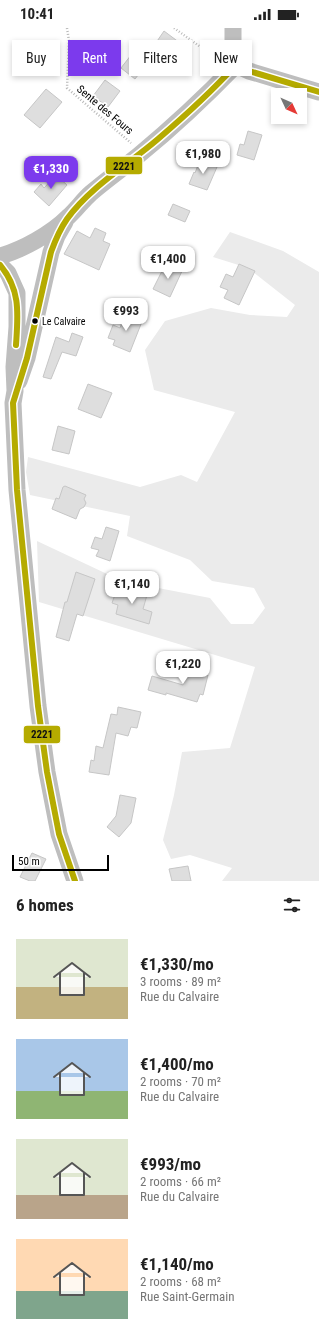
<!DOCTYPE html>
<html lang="en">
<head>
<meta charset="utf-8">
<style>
  body { margin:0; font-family:"Roboto Condensed",sans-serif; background:#f6f6f6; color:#222; height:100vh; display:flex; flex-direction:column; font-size:15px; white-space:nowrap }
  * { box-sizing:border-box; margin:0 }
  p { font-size:13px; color:#767676 }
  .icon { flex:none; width:22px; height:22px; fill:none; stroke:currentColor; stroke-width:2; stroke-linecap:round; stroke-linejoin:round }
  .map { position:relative; height:853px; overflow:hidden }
  .drawer { display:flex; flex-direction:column; background:#fff; flex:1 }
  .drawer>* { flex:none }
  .hud { position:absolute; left:12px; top:12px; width:295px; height:36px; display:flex; gap:8px }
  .needle { width:26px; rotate:134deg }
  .buttons { position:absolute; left:271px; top:60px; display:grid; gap:8px }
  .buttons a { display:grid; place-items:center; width:36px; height:36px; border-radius:0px; background:#fff; box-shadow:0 2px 6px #0003; font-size:20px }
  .scale { position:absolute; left:12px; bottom:10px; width:97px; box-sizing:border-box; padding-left:4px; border:2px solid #000; border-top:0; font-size:11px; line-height:14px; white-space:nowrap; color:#000; -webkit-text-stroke:3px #fff; paint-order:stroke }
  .price { position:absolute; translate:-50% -34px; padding:0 9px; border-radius:8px; background:#fff; color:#222; font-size:13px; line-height:26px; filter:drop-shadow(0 1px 2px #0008) }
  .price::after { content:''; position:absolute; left:50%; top:24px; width:12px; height:9px; margin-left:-6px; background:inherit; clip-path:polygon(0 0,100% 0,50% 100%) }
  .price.on { background:#7c3aed; color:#fff }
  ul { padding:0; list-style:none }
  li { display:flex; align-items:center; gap:12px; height:100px; padding:0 16px }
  li span { display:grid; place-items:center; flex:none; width:112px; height:80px; border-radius:0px; color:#555 }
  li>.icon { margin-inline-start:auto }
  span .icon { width:48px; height:48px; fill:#fffc; stroke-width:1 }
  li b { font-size:17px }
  h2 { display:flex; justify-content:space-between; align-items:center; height:48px; padding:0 16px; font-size:17px }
  .pill { padding:0 14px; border-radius:0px; background:#fff; box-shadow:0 2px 6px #0003; font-size:14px; line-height:36px }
  .pill.on { background:#7c3aed; color:#fff }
  .status { display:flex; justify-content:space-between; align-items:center; height:28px; padding:0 20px; background:#fff; direction:ltr }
  .status svg { height:11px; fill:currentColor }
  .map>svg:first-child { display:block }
</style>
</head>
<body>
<div class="status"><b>10:41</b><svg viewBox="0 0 49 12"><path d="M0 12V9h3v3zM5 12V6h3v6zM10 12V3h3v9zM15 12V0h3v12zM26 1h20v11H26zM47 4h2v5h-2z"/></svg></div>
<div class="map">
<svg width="319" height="853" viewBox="0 0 319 853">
  <rect width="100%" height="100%" fill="#fff"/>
  <path fill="#ebebeb" d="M230 204 283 223 319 244V853H222L232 840 190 827 171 831 163 812 174 767 182 724 230 720 255 639 39 574 37 513 122 553 210 570 231 596H253L265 580 254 560 212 553 190 532 127 508 130 488 30 467 26 444 28 429 140 459 181 447 197 454 235 384 154 362 145 322 165 293 211 280 250 287 287 289 295 277 248 240 213 229Z"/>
  <path fill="#dedede" stroke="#c6c6c6" d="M164 3 184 18 168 40 149 25Z
    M138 18 153 28 135 51 121 40Z
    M105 52 120 63 108 79 93 68Z
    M46 61 62 74 40 100 24 87Z
    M248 103 262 107 254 132 237 127 240 116 244 117Z
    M200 132 217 139 207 162 189 156 194 144 195 145Z
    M56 147 67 157 49 178 34 164 41 156 44 160Z
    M173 176 190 183 185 194 168 187Z
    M95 200 106 205 103 213 110 216 99 242 64 226 77 203 90 210Z
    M166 235 182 243 170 269 153 261Z
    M239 236 255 243 239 277 224 270 228 262 220 259 226 246 233 249Z
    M126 284 143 291 130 324 113 317 115 312 108 310 113 297 120 300Z
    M72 305 83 309 76 328 62 324 51 351 43 349 56 309 69 314Z
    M88 356 112 365 101 390 78 381Z
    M58 398 75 403 69 426 52 422Z
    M65 458 86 467 84 471 86 475 84 479 80 481 76 491 52 481 56 470 59 471 63 459Z
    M106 499 119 503 110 533 96 528 99 522 91 520 95 509 102 511Z
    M76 544 95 551 83 588 77 586 69 613 56 609 65 574H67Z
    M118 558 147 567 143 581 152 584 149 596 116 586 118 577 112 575Z
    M189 635 203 639 201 645 208 647 203 667 200 666 197 674 166 665V667L148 662 152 648 183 657Z
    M118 679 141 684 137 700 131 699 128 708 116 705 109 747 89 744 91 732 94 733 96 718 103 720 111 686 117 687Z
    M120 767 136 770 131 795 119 809 107 799 116 788Z
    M32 825 46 831 35 853H30L20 849Z
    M188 838 191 853H172L169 841Z"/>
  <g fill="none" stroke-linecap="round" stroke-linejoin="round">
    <path stroke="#b9b9b9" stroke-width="2.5" stroke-dasharray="1 2" stroke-linecap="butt" d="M67 0 69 13 67 60 131 115
      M174 0 220 33"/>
    <path stroke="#bebebe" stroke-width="17" d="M233 0V22L236 37
      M236 37 249 43 319 64
      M0 228C22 222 51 206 68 189 76 182 83 172 91 165 106 152 123 140 139 127 173 99 205 69 236 37
      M0 237 8 245 17 265V299L14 339 15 363 13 375 17 462 38 678 47 744 59 806 75 853
      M19 353 27 330 51 224 57 208 65 194"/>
    <g stroke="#fff" stroke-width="9">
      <path id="bus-1" d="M236 37 249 43 319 64
        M0 237C21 262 18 286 16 317
        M75 853 59 806 47 744 38 678 17 462 13 375 27 330 51 224C55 213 60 201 67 191 90 159 129 136 158 111 186 87 212 63 236 37"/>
    </g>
    <use href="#bus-1" stroke="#b5ab00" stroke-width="6"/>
  </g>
  <circle fill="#000" stroke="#fff" stroke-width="1.5" cx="35" cy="293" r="3.5"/>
  <g text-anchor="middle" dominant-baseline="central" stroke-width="3.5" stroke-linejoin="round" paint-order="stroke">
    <g font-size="10" fill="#000" stroke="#fff" text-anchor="start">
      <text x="42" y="293">Le Calvaire</text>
    </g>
    <g font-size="11" fill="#000" stroke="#fff">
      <text transform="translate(105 82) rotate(40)">Sente des Fours</text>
    </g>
  </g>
  <g stroke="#fff" stroke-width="1.5">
    <rect x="105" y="128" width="38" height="19" rx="4" fill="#b5ab00"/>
    <rect x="23" y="697" width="38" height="19" rx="4" fill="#b5ab00"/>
  </g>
  <g font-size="11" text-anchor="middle" font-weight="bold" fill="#111">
    <text x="124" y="142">2221</text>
    <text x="42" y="710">2221</text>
  </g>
</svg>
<div class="buttons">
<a><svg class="needle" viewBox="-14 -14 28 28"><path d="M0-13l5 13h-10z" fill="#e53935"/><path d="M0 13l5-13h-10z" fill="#767676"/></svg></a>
</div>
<div class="scale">50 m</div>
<b class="price" style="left:203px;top:147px">€1,980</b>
<b class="price on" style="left:51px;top:162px">€1,330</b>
<b class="price" style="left:168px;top:252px">€1,400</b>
<b class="price" style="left:126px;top:304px">€993</b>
<b class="price" style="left:132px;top:577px">€1,140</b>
<b class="price" style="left:183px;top:657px">€1,220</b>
<div class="hud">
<a class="pill">Buy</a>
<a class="pill on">Rent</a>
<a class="pill">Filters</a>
<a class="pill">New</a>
</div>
</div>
<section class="drawer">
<h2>6 homes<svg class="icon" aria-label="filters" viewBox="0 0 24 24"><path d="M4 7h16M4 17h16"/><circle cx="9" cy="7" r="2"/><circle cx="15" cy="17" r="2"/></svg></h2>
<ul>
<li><span style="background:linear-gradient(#dfe7d0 60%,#c2b280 0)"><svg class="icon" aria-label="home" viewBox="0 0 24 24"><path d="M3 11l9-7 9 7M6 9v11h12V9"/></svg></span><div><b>€1,330/mo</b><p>3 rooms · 89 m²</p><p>Rue du Calvaire</p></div></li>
<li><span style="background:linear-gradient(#a9c7e8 65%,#8fb573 0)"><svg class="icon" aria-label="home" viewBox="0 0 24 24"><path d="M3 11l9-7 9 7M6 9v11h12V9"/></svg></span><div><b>€1,400/mo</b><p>2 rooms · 70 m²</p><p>Rue du Calvaire</p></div></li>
<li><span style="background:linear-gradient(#dfe7d0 70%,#b9a48a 0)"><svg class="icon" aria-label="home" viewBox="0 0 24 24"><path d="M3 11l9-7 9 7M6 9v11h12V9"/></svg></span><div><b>€993/mo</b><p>2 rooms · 66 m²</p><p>Rue du Calvaire</p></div></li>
<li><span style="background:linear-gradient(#ffd9b3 65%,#7fa58c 0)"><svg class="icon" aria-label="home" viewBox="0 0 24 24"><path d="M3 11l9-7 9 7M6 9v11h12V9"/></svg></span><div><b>€1,140/mo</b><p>2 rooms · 68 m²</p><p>Rue Saint-Germain</p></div></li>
</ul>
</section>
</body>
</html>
